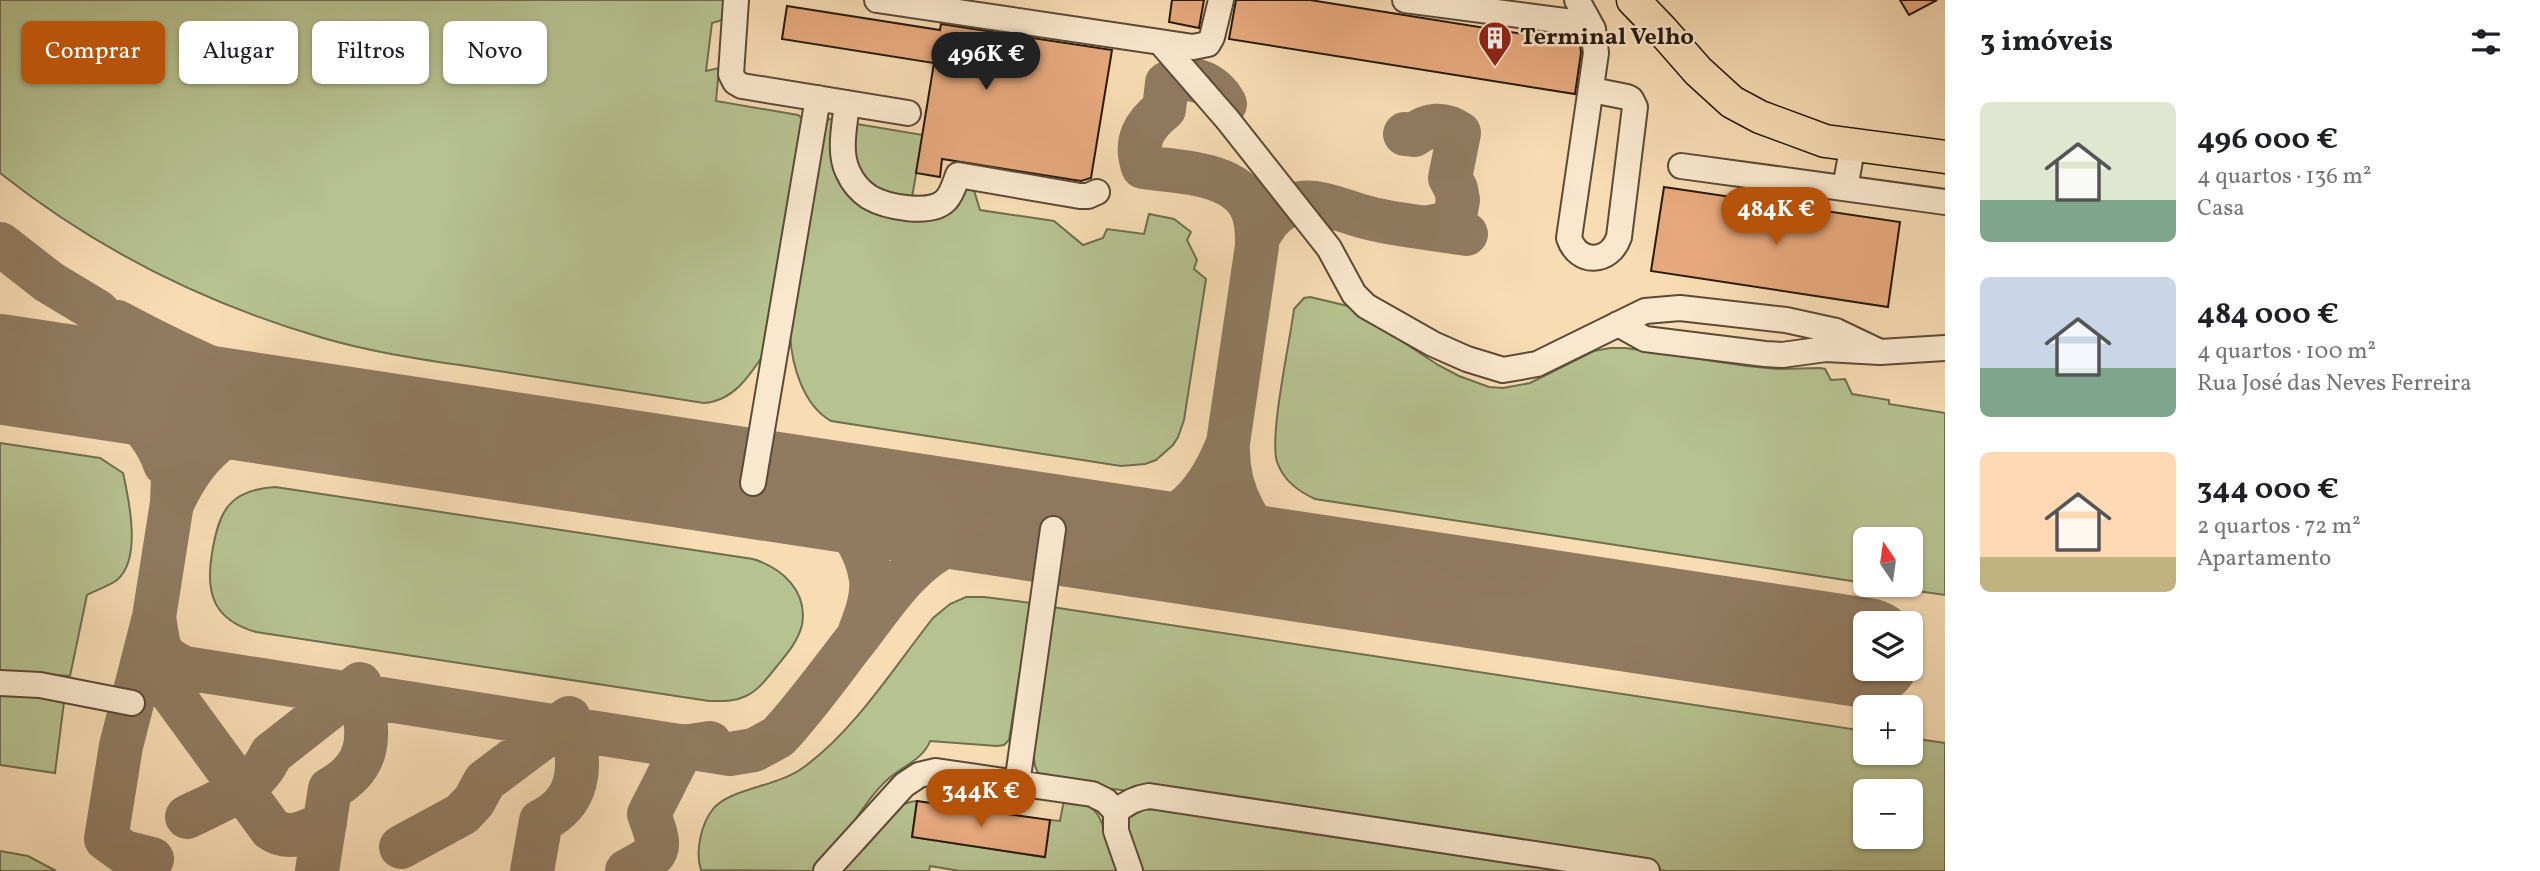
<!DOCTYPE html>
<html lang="pt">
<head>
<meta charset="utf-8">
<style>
  body { margin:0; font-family:Vollkorn,serif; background:#f2f2f2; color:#202124; height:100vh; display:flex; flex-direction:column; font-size:26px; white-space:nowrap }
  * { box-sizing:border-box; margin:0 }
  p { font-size:23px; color:#757577 }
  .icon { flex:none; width:38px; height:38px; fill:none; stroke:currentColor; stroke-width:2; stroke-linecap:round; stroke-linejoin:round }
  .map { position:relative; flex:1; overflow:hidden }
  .details { display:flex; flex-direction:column; background:#fff; width:595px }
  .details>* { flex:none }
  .guide { position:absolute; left:21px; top:21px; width:665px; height:63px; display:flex; gap:14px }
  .needle { width:46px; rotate:347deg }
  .tools { position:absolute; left:1853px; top:527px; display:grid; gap:14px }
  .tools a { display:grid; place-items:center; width:70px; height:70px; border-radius:10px; background:#fff; box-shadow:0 2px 5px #0004; font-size:35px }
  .price { position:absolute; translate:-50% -60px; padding:0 16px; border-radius:24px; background:#b45309; color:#fff; font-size:23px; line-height:46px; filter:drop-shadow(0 2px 4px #0008) }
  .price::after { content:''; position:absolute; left:50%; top:42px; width:21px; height:16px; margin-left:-10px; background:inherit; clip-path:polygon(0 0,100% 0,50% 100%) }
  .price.on { background:#222; color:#fff }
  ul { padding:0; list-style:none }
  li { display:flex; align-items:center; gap:21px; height:175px; padding:0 35px }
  li span { display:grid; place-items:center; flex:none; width:196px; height:140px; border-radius:10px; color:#555 }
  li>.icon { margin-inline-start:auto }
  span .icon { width:84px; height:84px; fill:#fffc; stroke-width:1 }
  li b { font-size:30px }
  h2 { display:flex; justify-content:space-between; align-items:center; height:84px; padding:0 35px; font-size:30px }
  .tag { padding:0 24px; border-radius:10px; background:#fff; box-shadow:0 2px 5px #0004; font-size:24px; line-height:63px }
  .tag.on { background:#b45309; color:#fff }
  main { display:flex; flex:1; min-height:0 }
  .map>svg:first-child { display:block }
</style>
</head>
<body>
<main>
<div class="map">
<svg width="1945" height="871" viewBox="0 0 1945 871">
  <rect width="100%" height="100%" fill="#f7dcb4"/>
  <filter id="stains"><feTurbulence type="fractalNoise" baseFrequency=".00286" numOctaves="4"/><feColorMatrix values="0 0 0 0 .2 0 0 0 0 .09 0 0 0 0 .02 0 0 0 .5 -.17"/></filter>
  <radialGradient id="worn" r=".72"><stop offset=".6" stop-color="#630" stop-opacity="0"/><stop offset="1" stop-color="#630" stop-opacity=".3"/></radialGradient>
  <path fill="#b7c291" stroke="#706e4f" stroke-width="2" fill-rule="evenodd" d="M0 0H724L726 19 712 23 706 71 719 68 716 101 798 115 803 119 766 351C750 375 734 401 704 403 629 391 554 379 479 368 427 360 374 353 323 338 206 304 96 249 0 173Z
    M829 119 835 120 838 174 947 214 955 209 963 185 973 187 980 210 1054 221 1083 245 1103 238 1107 229 1144 234 1149 214 1174 219 1191 232 1187 240 1197 260 1194 269 1206 279 1184 420 1178 437 1173 445 1156 460 1145 464 1121 466 831 421C803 405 792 366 790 335L826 122Z
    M857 124 923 135 912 197 886 192 869 185 853 161Z
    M1310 297 1348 306 1438 365 1459 376 1489 387 1503 388 1530 383 1594 351 1610 348H1626L1747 366 1777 369 1820 368 1825 369 1831 380 1845 379 1852 394 1889 400V404L1945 413V595L1876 585 1911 584V539H1866L1865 583 1315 499C1298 491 1284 481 1277 462 1269 435 1290 342 1294 309L1304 298Z
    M0 443 100 458 123 473C129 500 142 559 117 580 109 586 96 590 87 595L70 676 0 671Z
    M275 487 753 559C782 568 808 591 802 625 798 641 787 654 777 666 768 677 759 690 746 696 734 702 722 701 709 701L256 632C214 620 205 594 212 553 219 511 229 490 275 487Z
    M966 597H984L1031 603 1009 740 1004 745 997 746 930 741C923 760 902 766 887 780 859 806 844 845 816 871L701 870C695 852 701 824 713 809 730 788 778 787 804 767 854 731 895 666 933 618L950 604Z
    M1052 607 1865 731 1866 752H1911V738L1945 743V871H1666L1151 793 1093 787 1043 776 1038 773 1035 766 1031 737ZM1866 791H1911V836H1866Z
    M0 693 37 696 64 702 55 773 0 765Z
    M1064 800C1072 801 1083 802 1090 807 1104 816 1105 837 1110 852 1113 859 1117 865 1121 871H960L930 866 929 871H835C843 864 853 858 861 851 881 834 889 802 917 801L912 837 1044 857 1050 820 1060 821Z
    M1141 803 1618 871H1138L1125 831 1126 820Z
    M0 851 28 856 56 871H0Z"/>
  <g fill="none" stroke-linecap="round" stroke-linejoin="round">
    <path stroke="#907a60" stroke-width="44" d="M1225 104C1213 82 1191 74 1167 83L1164 109C1144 125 1134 141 1143 167 1183 173 1249 171 1256 224 1257 231 1257 239 1257 246L1228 443C1226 492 1250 539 1295 560 1310 567 1327 570 1343 573
      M1405 134 1414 135C1428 124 1443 122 1459 133L1450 178 1456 189 1458 200 1455 217 1445 224 1429 227
      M1262 231C1269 217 1283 205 1300 203 1323 200 1346 213 1369 218 1400 226 1434 228 1466 234
      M0 244 49 282 97 311 126 342 144 366 158 393 174 450 172 503 154 617 121 746 106 839 124 852 152 859
      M117 322C190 361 265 395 346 415 384 424 423 431 462 439
      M66 379C109 395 149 418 165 464
      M770 486C787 491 806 496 821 504 847 517 867 550 871 579 873 597 866 615 860 631
      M173 502C202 440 236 421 302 415
      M1104 537C1171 529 1203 507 1228 443
      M154 617C159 646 156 656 185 668L730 754 754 750 778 737C807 706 832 670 858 637 884 603 911 560 952 543 980 531 1010 528 1041 527
      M154 643 158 672 165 684 271 829C289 842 308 831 325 823
      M187 817C219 801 256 789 271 754L360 684
      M401 847 462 814 474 801 485 781 569 718
      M317 871 330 789C370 767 371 737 361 697
      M532 871 541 821C580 802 582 767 572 730
      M627 871C661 853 663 852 649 814L683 747 710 743"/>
    <path stroke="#907a60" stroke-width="110" d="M0 369 1866 653"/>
  </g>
  <path fill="#e8aa7e" stroke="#28190d" stroke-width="2" d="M1172 0H1204L1199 28 1169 22Z
    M1236 0H1310L1580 43 1581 53 1575 94 1229 39Z
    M1900 0H1937L1909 15Z
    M787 6 940 30 941 24 1112 50 1091 178 1081 181 942 159 940 177 916 173 934 63 782 39Z
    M1664 187 1900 222 1888 307 1651 271Z
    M917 801 1050 820 1045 857 912 837Z"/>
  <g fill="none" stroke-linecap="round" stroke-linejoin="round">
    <g stroke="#5c4a37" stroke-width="28">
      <path id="minor" d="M736 0 731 74 735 82 742 86 908 113
        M877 0 1160 42 1227 119 1329 248 1354 294 1366 306 1433 344 1467 359 1503 370 1537 364 1645 311 1680 308 1786 320 1836 331 1880 352
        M1405 0 1588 24
        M1577 0 1593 29 1596 53 1569 238C1578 265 1610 264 1619 237L1635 107 1631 99 1627 97 1592 90
        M1160 42 1193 47 1208 44 1212 37 1221 0
        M847 103C845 124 838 152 848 172 852 181 860 191 869 197 886 207 931 216 946 200 952 194 955 183 958 175L1080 196H1088L1097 192
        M1681 166 1945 202
        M1845 188 1853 144
        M1618 324 1645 339 1765 354 1782 355 1826 349 1880 352 1945 348
        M753 483 818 98
        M0 683 40 685 132 703
        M1017 784 1053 529
        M1116 812C1126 803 1135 798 1149 796L1647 871
        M826 871 904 785 919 775 936 771 1092 794 1106 801 1116 812V831L1130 871"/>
    </g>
    <g stroke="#28190d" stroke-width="35">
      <path id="major" d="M1633 0 1662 30 1698 71 1732 102 1760 117 1825 141 1945 157"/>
    </g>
    <use href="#minor" stroke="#fae8ce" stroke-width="24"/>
    <use href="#major" stroke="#f7dcb4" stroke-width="32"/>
  </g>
  <defs>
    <g id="building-pin" transform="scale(1.75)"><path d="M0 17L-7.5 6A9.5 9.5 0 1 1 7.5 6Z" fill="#8f2418" stroke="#fae8ce"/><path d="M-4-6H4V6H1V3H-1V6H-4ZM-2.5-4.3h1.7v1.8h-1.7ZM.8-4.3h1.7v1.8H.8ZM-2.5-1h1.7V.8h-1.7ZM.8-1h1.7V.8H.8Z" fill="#fff"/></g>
  </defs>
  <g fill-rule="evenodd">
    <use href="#building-pin" x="1495" y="38"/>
  </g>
  <g text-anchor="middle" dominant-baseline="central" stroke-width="5" stroke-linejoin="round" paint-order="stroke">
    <g font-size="24" font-weight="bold" fill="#28190d" stroke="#fae8ce" text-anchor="start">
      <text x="1520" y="38">Terminal Velho</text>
    </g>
  </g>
  <rect width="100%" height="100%" filter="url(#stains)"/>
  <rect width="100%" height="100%" fill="url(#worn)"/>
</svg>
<div class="tools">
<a><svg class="needle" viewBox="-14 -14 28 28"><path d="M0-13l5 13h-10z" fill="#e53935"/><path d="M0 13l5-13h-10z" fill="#757577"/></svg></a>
<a><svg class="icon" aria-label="layers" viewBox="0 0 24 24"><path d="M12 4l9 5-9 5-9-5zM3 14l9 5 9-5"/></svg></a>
<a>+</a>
<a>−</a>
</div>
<b class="price on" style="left:986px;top:92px">496K €</b>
<b class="price" style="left:1776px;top:247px">484K €</b>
<b class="price" style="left:981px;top:829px">344K €</b>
<div class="guide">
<a class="tag on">Comprar</a>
<a class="tag">Alugar</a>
<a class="tag">Filtros</a>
<a class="tag">Novo</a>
</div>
</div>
<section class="details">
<h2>3 imóveis<svg class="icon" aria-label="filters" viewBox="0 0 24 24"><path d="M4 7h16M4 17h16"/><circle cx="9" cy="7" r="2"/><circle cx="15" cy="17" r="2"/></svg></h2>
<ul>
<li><span style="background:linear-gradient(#dfe7d0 70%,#7fa58c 0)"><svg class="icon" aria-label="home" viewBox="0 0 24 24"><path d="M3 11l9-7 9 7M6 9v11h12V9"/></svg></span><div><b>496 000 €</b><p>4 quartos · 136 m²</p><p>Casa</p></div></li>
<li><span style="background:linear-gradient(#c9d6e8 65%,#7fa58c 0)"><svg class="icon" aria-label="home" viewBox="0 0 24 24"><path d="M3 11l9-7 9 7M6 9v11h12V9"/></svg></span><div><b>484 000 €</b><p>4 quartos · 100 m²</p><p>Rua José das Neves Ferreira</p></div></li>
<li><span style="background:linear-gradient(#ffd9b3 75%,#c2b280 0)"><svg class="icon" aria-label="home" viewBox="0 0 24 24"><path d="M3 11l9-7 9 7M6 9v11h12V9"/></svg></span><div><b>344 000 €</b><p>2 quartos · 72 m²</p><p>Apartamento</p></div></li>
</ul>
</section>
</main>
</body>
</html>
